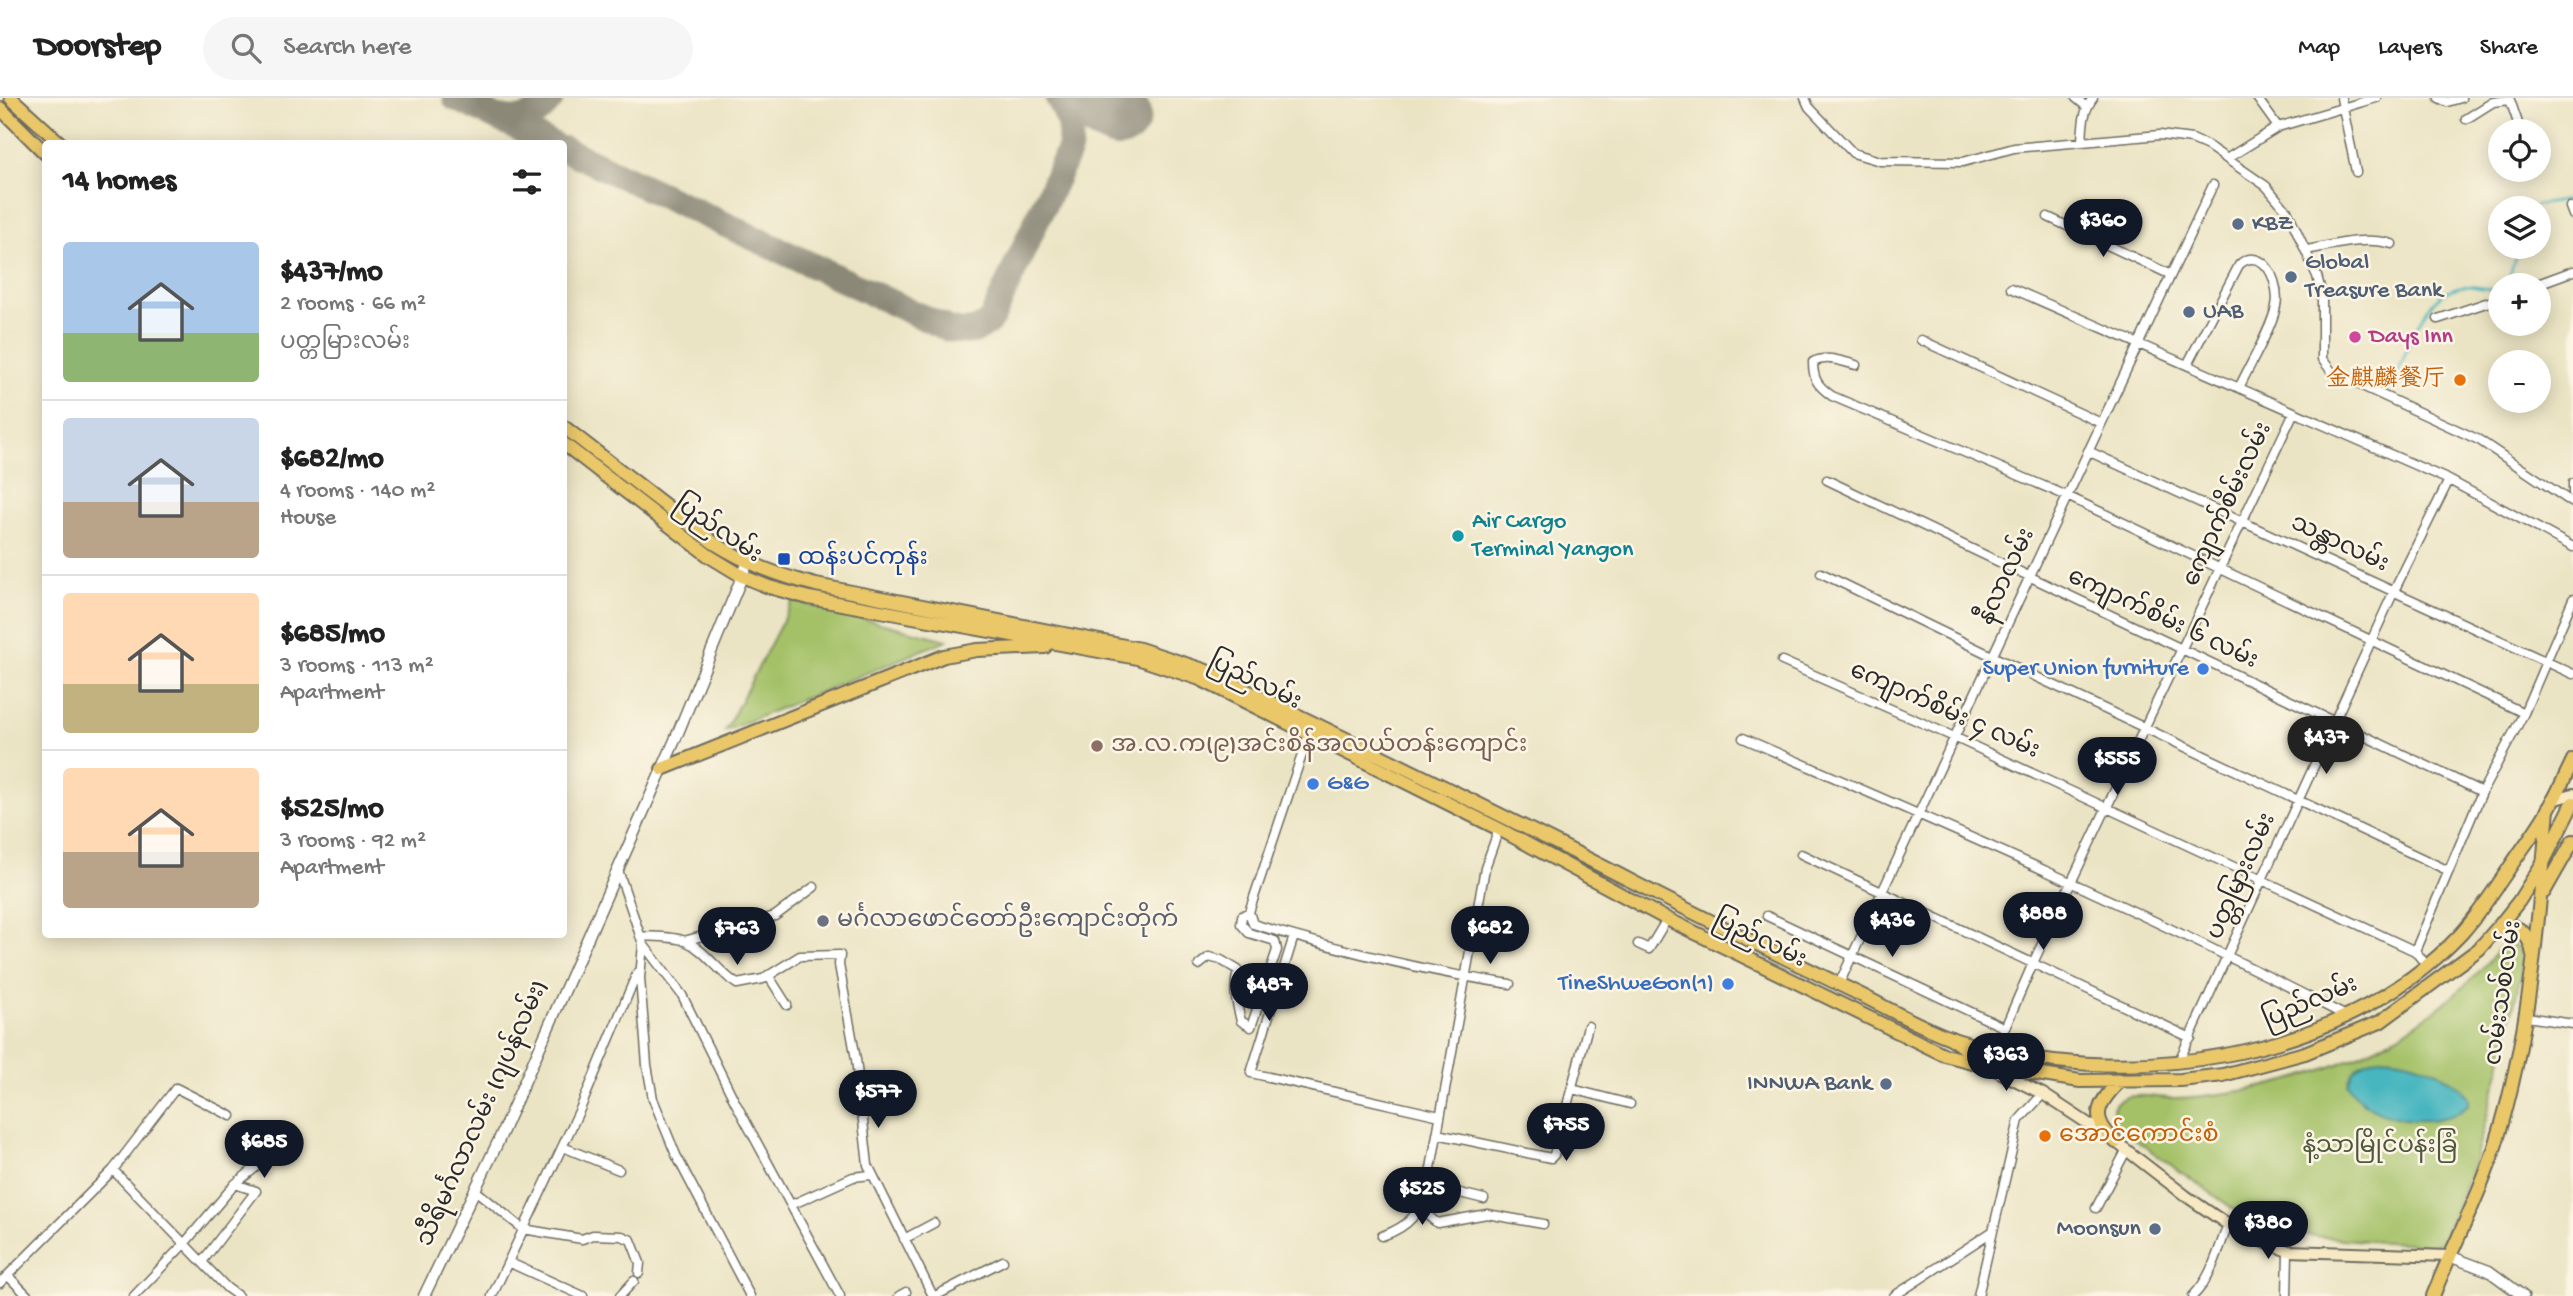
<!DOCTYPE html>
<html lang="en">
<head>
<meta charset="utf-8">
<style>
  body { margin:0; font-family:"Gochi Hand","LXGW WenKai TC","Noto Sans Myanmar",sans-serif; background:#f6f6f6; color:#222; height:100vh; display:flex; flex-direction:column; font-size:26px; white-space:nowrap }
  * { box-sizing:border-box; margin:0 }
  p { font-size:23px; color:#767676 }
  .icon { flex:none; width:38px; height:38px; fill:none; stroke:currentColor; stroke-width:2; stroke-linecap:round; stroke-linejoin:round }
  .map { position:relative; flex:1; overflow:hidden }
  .panel { position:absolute; left:42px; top:42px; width:525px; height:798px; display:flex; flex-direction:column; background:#fff; border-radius:7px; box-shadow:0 4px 18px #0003 }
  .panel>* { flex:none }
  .tools { position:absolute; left:2488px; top:21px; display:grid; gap:14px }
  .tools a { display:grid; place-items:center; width:63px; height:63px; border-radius:50%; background:#fff; box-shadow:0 4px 18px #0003; font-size:35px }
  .price { position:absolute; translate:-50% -60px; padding:0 16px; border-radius:24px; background:#111827; color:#fff; font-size:23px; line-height:46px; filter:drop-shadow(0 2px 4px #0008) }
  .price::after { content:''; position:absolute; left:50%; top:42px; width:21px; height:16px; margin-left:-10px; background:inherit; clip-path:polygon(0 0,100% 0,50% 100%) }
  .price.current { background:#222; color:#fff }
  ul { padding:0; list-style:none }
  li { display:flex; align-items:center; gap:21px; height:175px; padding:0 21px }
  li+li { border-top:2px solid #e0e0e0 }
  li span { display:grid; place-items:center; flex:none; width:196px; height:140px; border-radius:7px; color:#555 }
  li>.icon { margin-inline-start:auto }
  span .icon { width:84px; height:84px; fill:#fffc; stroke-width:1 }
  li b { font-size:30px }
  h2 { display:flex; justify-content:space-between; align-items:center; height:84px; padding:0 21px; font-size:30px }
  header { display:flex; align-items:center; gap:42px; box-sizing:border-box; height:98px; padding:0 35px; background:#fff; border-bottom:2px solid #e0e0e0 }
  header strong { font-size:33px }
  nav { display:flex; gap:38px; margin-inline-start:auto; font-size:24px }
  .search { width:490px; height:63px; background:#f6f6f6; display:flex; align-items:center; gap:18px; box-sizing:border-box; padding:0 24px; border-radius:38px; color:#767676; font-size:26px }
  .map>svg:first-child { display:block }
</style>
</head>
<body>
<header>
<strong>Doorstep</strong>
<div class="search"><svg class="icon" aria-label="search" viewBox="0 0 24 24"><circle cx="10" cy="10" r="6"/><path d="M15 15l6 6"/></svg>Search here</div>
<nav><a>Map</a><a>Layers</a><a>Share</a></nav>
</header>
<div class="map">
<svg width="2573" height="1198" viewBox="0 0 2573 1198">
  <rect width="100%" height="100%" fill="#fcf5e5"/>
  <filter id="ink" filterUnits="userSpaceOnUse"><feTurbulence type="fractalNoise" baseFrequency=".0143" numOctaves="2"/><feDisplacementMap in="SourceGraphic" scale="14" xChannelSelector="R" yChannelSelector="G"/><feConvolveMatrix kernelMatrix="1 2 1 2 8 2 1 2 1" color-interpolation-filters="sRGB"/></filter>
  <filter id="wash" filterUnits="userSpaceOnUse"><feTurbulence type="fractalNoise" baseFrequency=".00686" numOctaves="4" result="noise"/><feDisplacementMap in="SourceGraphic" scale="28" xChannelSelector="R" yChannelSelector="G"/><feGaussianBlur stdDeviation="1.57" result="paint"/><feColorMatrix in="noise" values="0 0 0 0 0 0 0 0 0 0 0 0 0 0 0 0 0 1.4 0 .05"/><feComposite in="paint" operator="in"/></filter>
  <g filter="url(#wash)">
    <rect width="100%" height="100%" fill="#ebe4c4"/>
    <path fill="#a4c168" stroke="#68764a" stroke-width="2" d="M793 503 947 542 725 633Z
      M2503 846H2513L2520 854 2523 867 2499 973 2474 1065 2442 1143 2432 1147C2373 1142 2303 1144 2248 1121L2120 1031C2114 1021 2107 1007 2122 1001 2138 994 2159 1001 2175 1000 2193 1000 2211 997 2228 995 2336 979 2435 932 2503 846Z"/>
    <path fill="#47b6bf" stroke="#397075" stroke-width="2" d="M2381 959C2416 960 2445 973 2469 999V1006C2463 1010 2457 1016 2450 1018 2416 1028 2366 1020 2348 986 2352 967 2364 964 2381 959Z"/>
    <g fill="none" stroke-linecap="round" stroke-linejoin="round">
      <path stroke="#47b6bf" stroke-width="2.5" d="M2531 110 2537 107 2573 101
        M2504 187 2508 184 2518 149
        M2392 292C2405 259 2419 199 2458 189 2475 185 2485 194 2501 191"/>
      <path stroke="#8b8878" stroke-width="26" d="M455 0 552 46
        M501 20C523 25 538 18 551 1
        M564 51 948 231C966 236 982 235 993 218L1069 52C1073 35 1068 15 1058 0"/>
      <path stroke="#8b8878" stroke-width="66" d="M1082 0 1118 17"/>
    </g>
  </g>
  <g filter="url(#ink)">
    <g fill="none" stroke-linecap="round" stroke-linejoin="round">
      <g stroke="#6e6c61" stroke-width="11">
        <path id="minor" d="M1805 0 1809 9 1853 55 1880 63 1963 64 2014 50 2160 37 2192 41 2208 48 2266 88 2288 114 2317 178 2322 197V261L2332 274 2479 342 2573 405
          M2076 0 2087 9
          M2257 0 2278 29
          M2341 0 2356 74
          M2439 0 2447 4 2461 0
          M2466 21 2493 4 2510 2 2518 25
          M2082 43C2083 27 2083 13 2093 0
          M2228 60 2278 29 2376 0
          M2570 109 2573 117
          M2048 119 2171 177
          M2306 152C2334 147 2364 138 2392 146
          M2535 187 2573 173
          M2011 190 2449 382 2573 449
          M2438 221 2501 200
          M1921 242 2101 325
          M1856 267C1841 263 1827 257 1813 264 1813 282 1818 288 1832 298L2067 398 2524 615
          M2187 267 2239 167C2245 161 2252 159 2260 163 2273 170 2279 194 2276 208 2272 230 2249 268 2239 290
          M2088 353 2573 576
          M1827 382 2482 694
          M2573 385V395
          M1821 475 1992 558 2449 773
          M1782 563 1954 639 2415 853 2427 868
          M1309 636 1249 814 1253 826C1336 851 1423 873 1510 886
          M1743 640C1947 728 2150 816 2346 918
          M1801 756 2191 940
          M618 772 643 846 682 897 735 1004 840 1198
          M1767 818 2005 930 2033 865 2294 314
          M640 838C654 839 673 838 685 843 706 852 718 874 737 886L763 881 800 858 840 857 839 867 856 961 868 1067 933 1198
          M1294 838 1251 975 1440 1018
          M684 843 775 818 814 789
          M643 846 640 880 647 967 653 1001 676 1057 750 1198
          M1638 846 1649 851 1667 821
          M2415 853 2482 694 2524 615 2573 501
          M1199 867 1209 859 1221 862 1238 872C1233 893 1236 903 1241 923L1251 929 1277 852 1275 843 1249 835 1241 826 1242 818 1249 814
          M768 877 787 907
          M1839 886 2213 87
          M2527 919 2573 926
          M2179 963 2394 493 2449 382
          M1572 991 1630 1006
          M1437 1036 1551 1060 1554 1057 1588 928
          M563 1049 619 1072
          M113 1072 176 990 231 1018
          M235 1086 274 1055
          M1428 1087 1484 1101
          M475 1092 523 1131 582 1141 593 1137 622 1138 631 1142 640 1165 639 1175
          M791 1107 853 1079 871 1077
          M2096 1110 2127 1051
          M1420 1111 1437 1125 1487 1116 1543 1126
          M1382 1138C1411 1128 1418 1116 1428 1087L1485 770 1499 731
          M904 1141 934 1125
          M508 1164 583 1198
          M8 1178 28 1198
          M0 1185 113 1072 227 1190 238 1198
          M134 1198 184 1146 235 1086 256 1093 202 1164
          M492 1198 581 1009 637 875
          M620 1198 634 1183
          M899 1198 906 1194
          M935 1198 1003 1163
          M1894 1198 1993 1133 2019 1022 2043 996
          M1978 1198 1993 1133
          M2193 1198C2212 1179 2218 1152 2228 1127
          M2287 1198 2288 1153"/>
      </g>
      <g stroke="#6e6c61" stroke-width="13">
        <path id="tertiary" d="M2449 1158 2489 1173 2523 1198
          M424 1198 498 1044 675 642 748 464"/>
      </g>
      <g stroke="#6e6c61" stroke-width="14">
        <path id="secondary" d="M2552 702 2573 696
          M1993 971 2043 996 2116 1044 2186 1098 2240 1135 2288 1153 2449 1158"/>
      </g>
      <g stroke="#6e6c61" stroke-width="16">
        <path id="primary" d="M2544 794 2573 743
          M1951 940 1987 968
          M2433 1198C2451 1152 2475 1107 2491 1061 2529 948 2538 829 2548 711"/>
      </g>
      <g stroke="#6e6c61" stroke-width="16">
        <path id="trunk" d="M11 0 61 46
          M0 10 46 56
          M564 329 714 445C748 466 777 477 816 487L1140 551 1204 572C1348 642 1492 711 1633 784 1707 822 1781 858 1855 894 1888 910 1921 930 1956 942 2119 994 2339 966 2461 836 2479 816 2493 794 2508 772 2521 752 2536 733 2548 712 2557 696 2565 679 2573 662
          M564 346 709 458 742 478 769 489 809 500 1137 560 1200 581 1499 731 1663 819 1945 957 1987 968 2080 983 2181 982 2223 977 2305 955 2380 924 2479 851 2500 827 2519 803 2544 763 2573 705
          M662 671 944 558 977 552 1045 549
          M2500 827C2521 826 2530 838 2533 857
          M2116 1044C2090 1021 2096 1007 2119 984"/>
      </g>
      <use href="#minor" stroke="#fff" stroke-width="8"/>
      <use href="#tertiary" stroke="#fff" stroke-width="10"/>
      <use href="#secondary" stroke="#f7e9c3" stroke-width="10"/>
      <use href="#primary" stroke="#eac769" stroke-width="12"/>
      <use href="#trunk" stroke="#eac769" stroke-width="12"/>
    </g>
  </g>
  <g fill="#5c6f8a" stroke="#fcf5e5" stroke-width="2.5">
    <circle cx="2238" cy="126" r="7"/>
    <circle cx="2291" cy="179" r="7"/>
    <circle cx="2189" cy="214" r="7"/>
    <circle cx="1886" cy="986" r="7"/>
    <circle cx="2155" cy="1131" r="7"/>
  </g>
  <circle fill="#d1479c" stroke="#fcf5e5" stroke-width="2.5" cx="2355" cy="239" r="7"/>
  <g fill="#e8710a" stroke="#fcf5e5" stroke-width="2.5">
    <circle cx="2460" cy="282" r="7"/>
    <circle cx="2045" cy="1038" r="7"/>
  </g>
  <circle fill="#0f9aa8" stroke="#fcf5e5" stroke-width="2.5" cx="1458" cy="438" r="7"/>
  <rect fill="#1a4fb4" stroke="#fcf5e5" stroke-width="2.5" x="777" y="454" width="14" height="14" rx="3.5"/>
  <g fill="#3f7fe0" stroke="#fcf5e5" stroke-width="2.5">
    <circle cx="2203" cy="571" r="7"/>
    <circle cx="1313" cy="686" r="7"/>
    <circle cx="1728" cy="886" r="7"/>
  </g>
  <circle fill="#8d6e63" stroke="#fcf5e5" stroke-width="2.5" cx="1097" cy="648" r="7"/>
  <circle fill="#6b7280" stroke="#fcf5e5" stroke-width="2.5" cx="823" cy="823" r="7"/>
  <g text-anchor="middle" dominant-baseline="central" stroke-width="5" stroke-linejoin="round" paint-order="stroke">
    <g font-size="24" fill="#4e5e75" stroke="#fcf5e5" text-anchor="start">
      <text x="2252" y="126">KBZ</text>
      <text x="2305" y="165">Global<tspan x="2305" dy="28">Treasure Bank</tspan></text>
      <text x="2203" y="214">UAB</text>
      <text x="1872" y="986" text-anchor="end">INNWA Bank</text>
      <text x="2141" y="1131" text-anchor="end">Moonsun</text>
    </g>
    <g font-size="24" fill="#b23c85" stroke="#fcf5e5" text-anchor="start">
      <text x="2369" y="239">Days Inn</text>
    </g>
    <g font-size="24" fill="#c56008" stroke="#fcf5e5" text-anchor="end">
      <text x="2446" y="282">金麒麟餐厅</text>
      <text x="2059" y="1038" text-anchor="start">အောင်ကောင်းစံ</text>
    </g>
    <g font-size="24" fill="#2b2b2b" stroke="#fcf5e5">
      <text transform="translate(2229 407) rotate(-65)">ကျောက်စိမ်းလမ်း</text>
      <text transform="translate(717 433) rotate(34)">ပြည်လမ်း</text>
      <text transform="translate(2339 447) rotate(25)">သန္တာလမ်း</text>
      <text transform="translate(2008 479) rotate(-65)">နီလာလမ်း</text>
      <text transform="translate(2162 522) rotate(25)">ကျောက်စိမ်း ၆ လမ်း</text>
      <text transform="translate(1254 585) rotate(26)">ပြည်လမ်း</text>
      <text transform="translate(1944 614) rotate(24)">ကျောက်စိမ်း ၄ လမ်း</text>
      <text transform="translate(2243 779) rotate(-66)">ပတ္တမြားလမ်း</text>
      <text transform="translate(1759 843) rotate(26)">ပြည်လမ်း</text>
      <text transform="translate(2505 895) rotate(-82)">လမ်းသစ်လမ်း</text>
      <text transform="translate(2311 906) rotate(-23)">ပြည်လမ်း</text>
      <text transform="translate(484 1016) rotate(-66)">သီရိမင်္ဂလာလမ်း (ဂျပန်လမ်း)</text>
    </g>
    <g font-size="24" fill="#0d838f" stroke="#fcf5e5" text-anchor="start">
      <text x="1472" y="424">Air Cargo<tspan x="1472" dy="28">Terminal Yangon</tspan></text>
    </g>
    <g font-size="24" fill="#164399" stroke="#fcf5e5" text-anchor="start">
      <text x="798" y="461">ထန်းပင်ကုန်း</text>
    </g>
    <g font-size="24" fill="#366cbe" stroke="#fcf5e5" text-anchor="end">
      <text x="2189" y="571">Super Union furniture</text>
      <text x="1327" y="686" text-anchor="start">G&amp;G</text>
      <text x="1714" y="886">TineShweGon(1)</text>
    </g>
    <g font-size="24" fill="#785e54" stroke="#fcf5e5" text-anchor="start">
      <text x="1111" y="648">အ.လ.က(၉)အင်းစိန်အလယ်တန်းကျောင်း</text>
    </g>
    <g font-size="24" fill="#5b616d" stroke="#fcf5e5" text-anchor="start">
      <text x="837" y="823">မင်္ဂလာဖောင်တော်ဦးကျောင်းတိုက်</text>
    </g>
    <g font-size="24" fill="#4f583d" stroke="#fcf5e5">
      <text x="2380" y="1049">နံ့သာမြိုင်ပန်းခြံ</text>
    </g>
  </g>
</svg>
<div class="tools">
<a><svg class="icon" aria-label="locate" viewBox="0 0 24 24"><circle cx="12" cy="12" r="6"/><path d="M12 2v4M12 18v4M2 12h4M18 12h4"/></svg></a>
<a><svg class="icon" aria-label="layers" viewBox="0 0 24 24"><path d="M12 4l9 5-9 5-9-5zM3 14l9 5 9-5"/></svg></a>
<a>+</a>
<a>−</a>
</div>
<b class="price" style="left:2103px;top:161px">$360</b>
<b class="price current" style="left:2326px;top:678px">$437</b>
<b class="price" style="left:2117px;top:699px">$555</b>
<b class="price" style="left:2043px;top:854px">$888</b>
<b class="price" style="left:1892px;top:861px">$436</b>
<b class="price" style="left:1490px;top:868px">$682</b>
<b class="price" style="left:737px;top:869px">$763</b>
<b class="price" style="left:1269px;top:925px">$487</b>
<b class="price" style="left:2006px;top:995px">$363</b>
<b class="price" style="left:878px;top:1032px">$577</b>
<b class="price" style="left:1566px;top:1065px">$755</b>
<b class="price" style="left:264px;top:1082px">$685</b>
<b class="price" style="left:1422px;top:1129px">$525</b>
<b class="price" style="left:2268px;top:1163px">$380</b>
<section class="panel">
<h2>14 homes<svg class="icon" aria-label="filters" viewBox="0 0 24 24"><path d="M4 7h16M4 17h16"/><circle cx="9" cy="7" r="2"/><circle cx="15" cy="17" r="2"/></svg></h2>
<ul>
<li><span style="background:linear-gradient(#a9c7e8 65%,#8fb573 0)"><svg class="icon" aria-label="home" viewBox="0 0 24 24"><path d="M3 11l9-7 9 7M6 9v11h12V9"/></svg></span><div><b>$437/mo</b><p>2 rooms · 66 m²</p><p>ပတ္တမြားလမ်း</p></div></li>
<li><span style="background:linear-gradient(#c9d6e8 60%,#b9a48a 0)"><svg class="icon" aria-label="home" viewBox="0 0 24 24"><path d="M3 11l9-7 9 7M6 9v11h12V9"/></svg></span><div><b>$682/mo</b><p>4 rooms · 140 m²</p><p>House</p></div></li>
<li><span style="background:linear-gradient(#ffd9b3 65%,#c2b280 0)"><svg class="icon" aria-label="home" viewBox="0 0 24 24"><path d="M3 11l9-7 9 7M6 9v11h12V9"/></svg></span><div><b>$685/mo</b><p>3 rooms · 113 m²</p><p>Apartment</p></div></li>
<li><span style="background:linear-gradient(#ffd9b3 60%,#b9a48a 0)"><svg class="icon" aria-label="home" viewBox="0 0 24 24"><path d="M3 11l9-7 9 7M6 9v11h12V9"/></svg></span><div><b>$525/mo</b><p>3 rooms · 92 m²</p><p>Apartment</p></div></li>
</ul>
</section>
</div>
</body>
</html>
